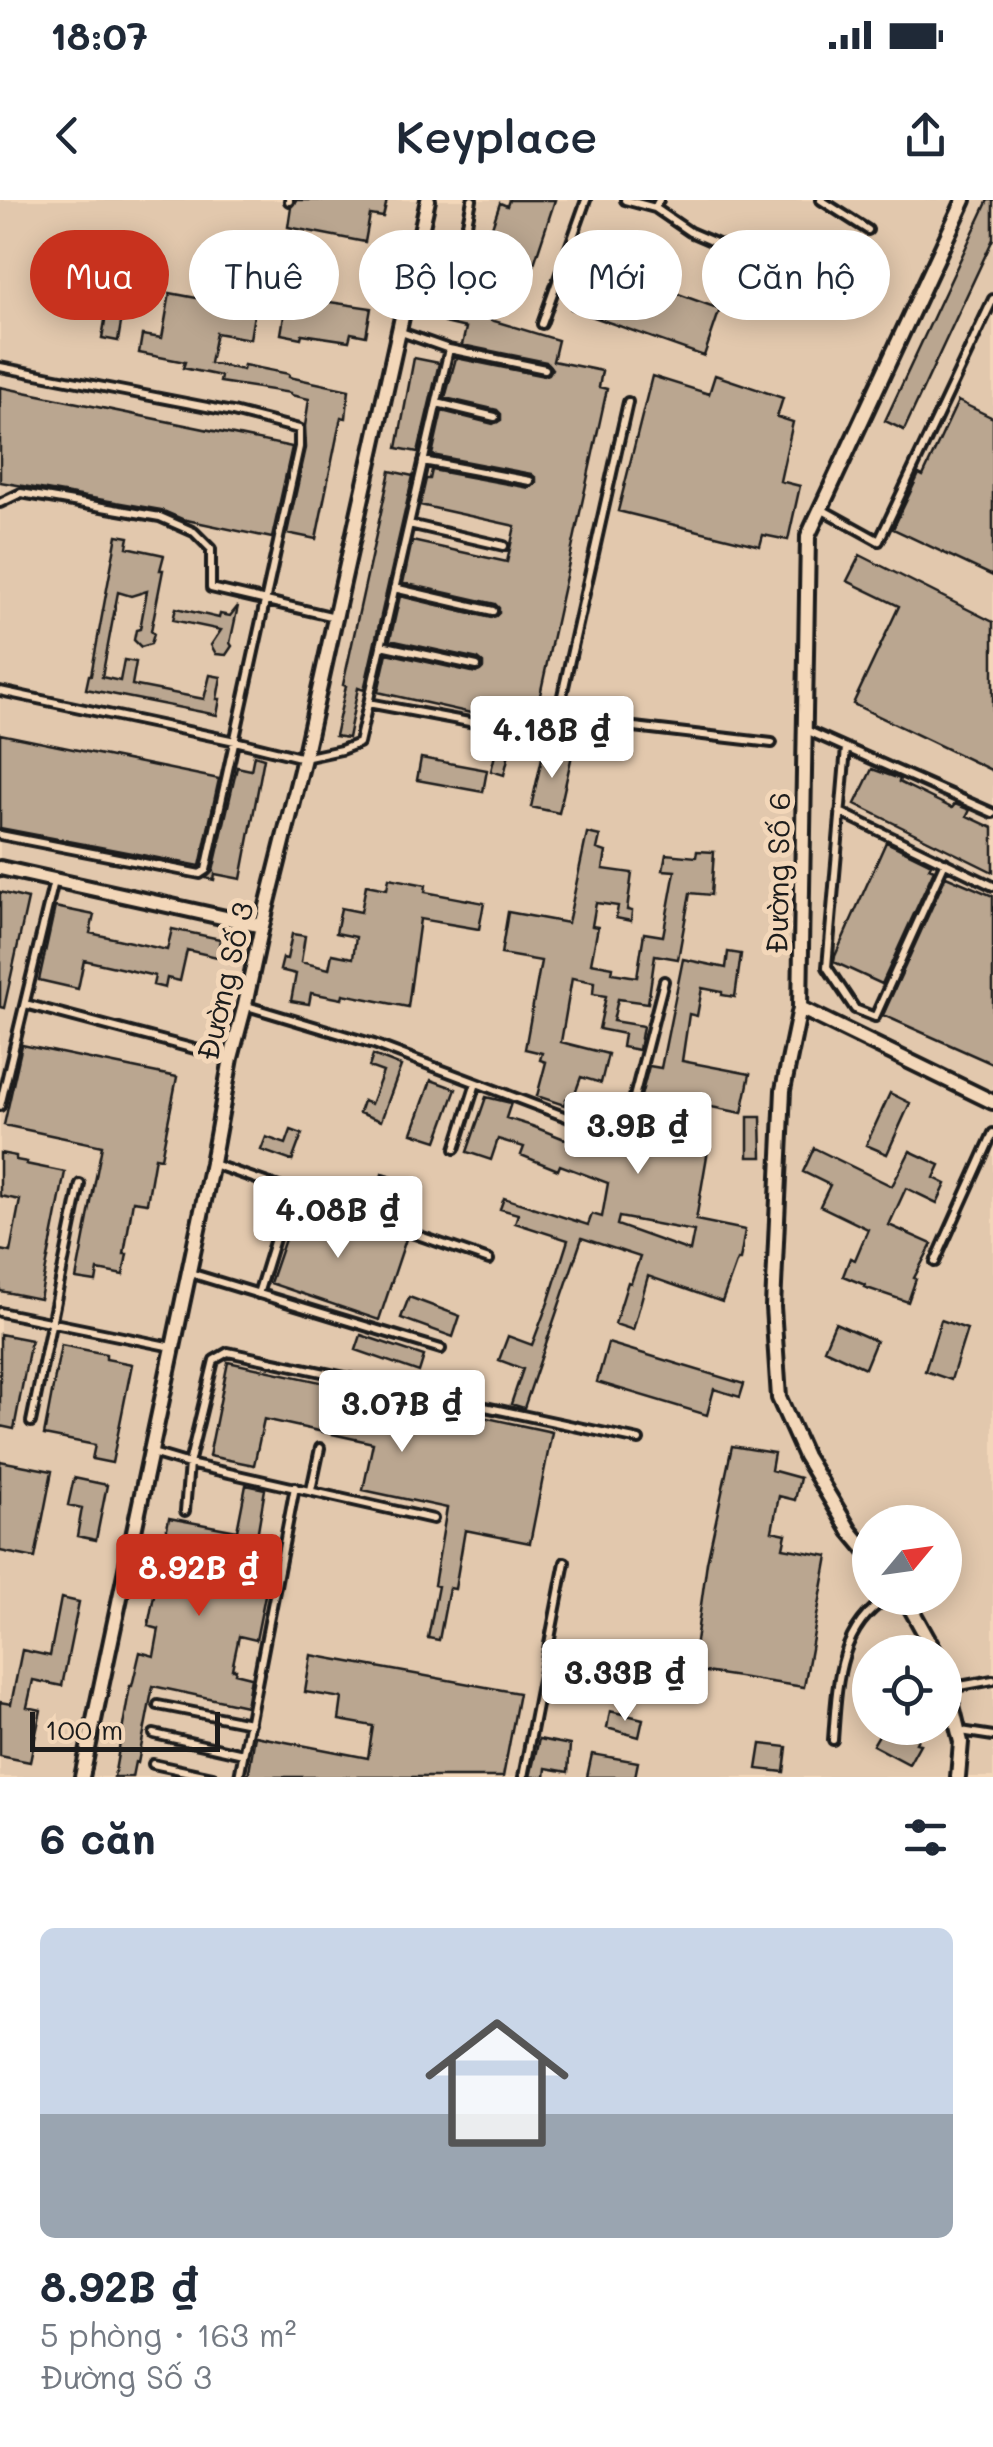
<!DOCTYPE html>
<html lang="vi">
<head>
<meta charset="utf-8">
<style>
  body { margin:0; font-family:Mali,sans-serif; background:#f6f6f7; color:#1f2937; height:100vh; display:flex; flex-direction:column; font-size:38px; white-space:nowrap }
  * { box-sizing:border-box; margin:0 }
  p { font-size:32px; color:#747a83 }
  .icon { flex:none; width:55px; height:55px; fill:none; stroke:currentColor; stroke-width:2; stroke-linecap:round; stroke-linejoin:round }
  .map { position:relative; height:1577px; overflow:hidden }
  .drawer { display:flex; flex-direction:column; background:#fff; flex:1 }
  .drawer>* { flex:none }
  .hud { position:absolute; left:30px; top:30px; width:935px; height:90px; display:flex; gap:20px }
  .needle { width:65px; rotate:61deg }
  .controls { position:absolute; left:852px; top:1305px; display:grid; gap:20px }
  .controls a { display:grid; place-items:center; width:110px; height:110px; border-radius:50%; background:#fff; box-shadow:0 5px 25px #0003; font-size:50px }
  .scale { position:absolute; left:30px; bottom:25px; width:190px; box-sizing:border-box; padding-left:10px; border:5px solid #1c1c1c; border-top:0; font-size:28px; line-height:35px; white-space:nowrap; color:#1c1c1c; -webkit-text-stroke:8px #f3d7b9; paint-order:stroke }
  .price { position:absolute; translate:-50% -85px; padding:0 22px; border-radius:10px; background:#fff; color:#222; font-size:32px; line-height:65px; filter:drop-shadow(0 2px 5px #0008) }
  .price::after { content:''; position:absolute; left:50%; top:60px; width:30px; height:22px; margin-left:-15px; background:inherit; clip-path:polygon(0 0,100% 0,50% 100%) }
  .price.selected { background:#c8321e; color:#fff }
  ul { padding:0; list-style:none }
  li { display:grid; align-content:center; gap:20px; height:530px; padding:0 40px }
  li+li { border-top:2px solid #e0e1e3 }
  li span { display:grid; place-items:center; height:310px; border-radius:15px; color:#555 }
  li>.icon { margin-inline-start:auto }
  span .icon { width:180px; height:180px; fill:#fffc; stroke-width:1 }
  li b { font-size:42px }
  h2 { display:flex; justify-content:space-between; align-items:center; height:120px; padding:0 40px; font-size:42px }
  .tag { padding:0 35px; border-radius:45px; background:#fff; box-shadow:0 5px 25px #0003; font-size:35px; line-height:90px }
  .tag.selected { background:#c8321e; color:#fff }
  .status { display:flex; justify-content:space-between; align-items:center; height:70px; padding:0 50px; background:#fff; direction:ltr }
  .status svg { height:28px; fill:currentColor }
  header { display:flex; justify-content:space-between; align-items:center; height:130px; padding:0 40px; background:#fff; font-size:45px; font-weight:600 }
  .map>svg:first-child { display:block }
</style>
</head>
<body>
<div class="status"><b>18:07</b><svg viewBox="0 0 49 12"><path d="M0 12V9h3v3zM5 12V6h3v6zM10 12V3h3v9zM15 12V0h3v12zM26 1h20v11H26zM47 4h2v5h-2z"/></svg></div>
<header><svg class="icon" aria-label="back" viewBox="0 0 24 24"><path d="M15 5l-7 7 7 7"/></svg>Keyplace<svg class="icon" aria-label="share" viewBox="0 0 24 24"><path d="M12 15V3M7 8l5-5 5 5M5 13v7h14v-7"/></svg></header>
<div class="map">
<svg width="993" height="1577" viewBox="0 0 993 1577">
  <rect width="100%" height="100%" fill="#f3d7b9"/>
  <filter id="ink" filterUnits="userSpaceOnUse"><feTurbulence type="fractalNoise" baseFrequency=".01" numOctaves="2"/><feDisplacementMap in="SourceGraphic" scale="20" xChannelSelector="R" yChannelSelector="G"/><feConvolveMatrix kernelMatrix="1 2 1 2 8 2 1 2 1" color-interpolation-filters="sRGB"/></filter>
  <g filter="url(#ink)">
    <path fill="#e2c8ad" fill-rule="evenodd" d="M0 0H993V1577H0ZM870 1322H945V1398H870ZM870 1452H945V1528H870Z"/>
    <path fill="#baa690" stroke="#1c1c1c" stroke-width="2.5" fill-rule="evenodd" d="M296 0H387L383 17 370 15 365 42 288 27 291 7Z
      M509 0H555L532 70 491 56 498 35 490 33 500 3 507 6Z
      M988 0H993V39L904 230 885 221Z
      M587 61 720 109 704 156 571 109Z
      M225 91 257 96 250 139 216 133 210 163 243 170 244 165 289 174V177L349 190 346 218 341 217 316 339 287 333 306 248 305 226 309 199 291 195V193L220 182 221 176 183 168 185 162 139 153 142 135 162 138 170 93 223 103Z
      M309 99 371 108 366 136 351 133 349 141 302 134 301 138 281 134 285 110 306 114Z
      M450 102 485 110 491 115V120L558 140 553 161 602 171 599 187 607 189 533 527 378 492 387 453 476 473 483 468V463L478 459 390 440 400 396 491 418 499 413V408L495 404 403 383 412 341 507 362 515 326 420 305 426 279H430L432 270 529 288 536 283V278L531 274 432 255 442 211 493 224 501 220V214L497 210 445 198 456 158 544 176 549 174 552 169 546 162 462 145 466 128 445 123Z
      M108 103 124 105 118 141 102 138Z
      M414 158 439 163 418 252 397 248Z
      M715 175 783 198 777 217 793 222 780 281 800 286 788 340 763 335 760 346 618 311 652 176 709 194Z
      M0 187 292 247 272 338 182 319 161 310 0 282Z
      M958 201 993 218V376L893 329 919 274 923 276Z
      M390 271 413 276 364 490 358 488 348 538 335 536 346 486 343 485Z
      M117 335 129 337 127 347 164 355 160 370H163L151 431 154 434 151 444 141 447 134 440 136 430 140 429 147 391 131 396 118 392 102 477 120 481 124 460 136 462 132 485 204 499 210 475 221 477 217 499H220L217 515 86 489 89 475H91Z
      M860 355 993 422V571L853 504 899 406 847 381Z
      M238 406 230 443 232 446 226 455 216 454 211 445 221 430 173 420 176 408 219 418 220 414 230 416Z
      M0 534 219 579 200 666 0 628Z
      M500 535 513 537 504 575 491 571Z
      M544 549 572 555 559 613 531 607Z
      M254 555 264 558 241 679 215 674 214 680 206 678 213 671 237 567 251 570Z
      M421 558 487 570 483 592 417 580Z
      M872 569 900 579 899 582 952 608 955 604 970 610 967 616 993 628V672L855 604Z
      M587 633 600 636 597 649 606 652 603 669 632 673 627 710 632 711 631 721 616 718 618 706 596 703 592 726 598 727 591 763 613 767 612 773 637 777 644 733 663 736 675 671 663 670 666 654 696 657 697 651 714 652 711 695 690 693 678 759 655 755 648 803 618 799 613 821 643 826 639 850 622 847 624 834 599 829 606 796 593 794 594 782 572 778 561 842 608 854 601 883 581 877 572 902 566 899 564 905 537 896 546 862 540 860 542 853 525 849 541 761 501 754 508 712 568 723Z
      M886 642 931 664 929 668 934 670 882 784 834 762 835 756Z
      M946 676 993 696V864L883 815Z
      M389 678 426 685 425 692 484 703 479 729 420 719 408 807 343 794 342 799 311 793 309 804 291 801 296 774 280 770 283 758 287 759 292 734 305 736 301 762 329 769 332 754 353 758 356 737 336 733 341 708 361 712 366 685 387 689Z
      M0 692 28 699 4 808 0 807Z
      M55 707 94 715 90 733 167 750 172 729 220 739 217 757 187 750 180 781 167 778 165 788 153 785 155 776 84 760 78 789 39 780Z
      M728 752 741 754 735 797 722 795V792L702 788 697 816 689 814 682 861 750 874 742 913 696 904 691 941 709 944 696 1020 745 1030 740 1060H737L722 1102 648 1076 633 1130 615 1124 628 1082 631 1083 640 1057 582 1038 524 1208 511 1204 523 1169 499 1160 508 1136 532 1145 549 1100 568 1040 515 1023 518 1014 500 1009 504 998 588 1025 592 1014 602 1017 608 983 560 965 558 970 521 955 524 947 498 939 491 960 467 952 486 897 511 903 506 918 532 926 582 946 585 938 614 949 618 927 632 930 649 866 661 868 683 759 726 768ZM619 1017 694 1031 690 1051 617 1025Z
      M22 845 177 877 161 958 155 957 147 1003 133 1001 124 1054H127L123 1075 98 1070 96 1082 76 1079 102 946 4 925Z
      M373 855 401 866 381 921 359 913 363 901 371 904 383 872 369 867Z
      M431 880 456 889 437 941 412 933Z
      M890 893 910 903 887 954 866 945Z
      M748 917H761L762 957H748Z
      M291 930 302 934 292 961 261 950 266 937 286 944Z
      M814 948 892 986 910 951 940 965 934 978 946 984 937 1003 906 988 889 1025 932 1044 914 1078 916 1079 908 1102 864 1087 865 1085 843 1076 850 1058 855 1060 868 1029 820 1006 830 985 803 972Z
      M0 953 16 956V960L27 962 26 964 65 972 40 1099 0 1091V1050L10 1052 20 1000 0 996Z
      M382 974 415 984 411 998 378 988Z
      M298 1001 406 1039 379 1120 270 1083Z
      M409 1097 460 1116 453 1137 401 1118Z
      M941 1120 967 1129 951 1180 925 1171Z
      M835 1123 876 1141 865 1168 824 1149Z
      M0 1134 31 1140 14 1229 0 1226Z
      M361 1135 424 1156 419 1172 356 1150Z
      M608 1143 744 1184 740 1197 714 1189 707 1215 597 1182Z
      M61 1145 106 1154V1159L132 1164 112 1263 92 1259 95 1245 44 1235Z
      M228 1162 552 1232 530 1343 465 1330 455 1389 449 1388 439 1440 428 1438 438 1386 434 1385 447 1308 363 1290 373 1243 264 1219 254 1265 209 1256Z
      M732 1246 774 1253 771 1270 800 1278 795 1300 779 1296 772 1331 786 1334 783 1348 828 1356 804 1487 692 1470 707 1362Z
      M0 1261 52 1271 35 1358 0 1351Z
      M74 1278 107 1285 96 1340 77 1336 82 1308 68 1305Z
      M246 1285 265 1289 252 1366 270 1370 256 1440 239 1436 232 1469H236L235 1473 251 1477 246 1506 153 1486 138 1563 135 1562 132 1577H114L130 1486H132L140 1452 154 1456 159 1429 148 1426 169 1318 237 1331Z
      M61 1398 79 1402 62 1486 33 1480 27 1507 41 1510 30 1562 0 1556V1502L11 1504 22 1450 50 1456Z
      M311 1455 519 1493 503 1577H248L255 1536 368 1558 373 1526 339 1520 342 1498 305 1492Z
      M610 1511 643 1519 639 1537 607 1528Z
      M883 1528H897L918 1539 916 1543 920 1544 909 1564 873 1545Z
      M539 1539 570 1545 568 1572 546 1568 545 1577H530Z
      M761 1544 787 1547 784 1572 757 1569Z
      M592 1554 638 1562 635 1577H587Z"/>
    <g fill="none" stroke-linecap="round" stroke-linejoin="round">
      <g stroke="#1c1c1c" stroke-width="14">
        <path id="service" d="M625 0 655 8 659 0
          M821 0 868 30
          M289 1V0
          M655 8 690 32 837 95
          M452 94 472 0
          M542 124 586 0
          M401 132 449 149 545 169
          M0 167 233 212 299 229V247L206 670 200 674 0 635
          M437 203 495 217
          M423 261 530 281
          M0 303 21 293 160 317 194 332 211 349V388L335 417
          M821 309 879 341 993 99
          M409 324 504 346
          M394 388 493 411
          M381 445 477 466
          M0 491 235 541 304 558 341 550 359 543 449 149
          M368 503 549 537 557 518 628 202
          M557 518 772 543
          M806 530 993 613
          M846 548 827 767 855 809 875 817 945 662
          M840 612 993 686
          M25 804 229 858
          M247 806 374 844 590 926 622 915 632 905 664 781
          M0 906 54 681
          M455 949 476 883
          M213 964 489 1060
          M935 1062 993 933
          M190 1073 441 1149
          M258 1094 290 990
          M0 1112 172 1147
          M31 1222 80 984
          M152 1253 189 1264 433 1319
          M311 1290 320 1248
          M185 1311 189 1264 214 1160 228 1152 639 1240
          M948 1485 960 1486 993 1480
          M158 1505 250 1523
          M961 1531 993 1536
          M154 1534 243 1554
          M833 1540C837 1488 837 1428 888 1398
          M153 1564 213 1577
          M239 1577 295 1287
          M523 1577 565 1362"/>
      </g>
      <g stroke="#1c1c1c" stroke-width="20">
        <path id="minor" d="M0 668 262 726
          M800 808 993 902
          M870 1355 850 1331 805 1256 779 1198 773 1107 783 890 800 808 808 336 964 0
          M905 1398 935 1452
          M945 1477 961 1542 958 1577
          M82 1577 212 963 231 858 245 805 262 726 304 558 428 0"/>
      </g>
      <use href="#service" stroke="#f3d7b9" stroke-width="6"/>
      <use href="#minor" stroke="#f3d7b9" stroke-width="12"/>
    </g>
  </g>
  <g text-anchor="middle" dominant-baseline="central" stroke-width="10" stroke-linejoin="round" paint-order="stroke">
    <g font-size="30" fill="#1c1c1c" stroke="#f3d7b9">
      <text transform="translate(777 673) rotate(-89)">Đường Số 6</text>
      <text transform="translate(224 781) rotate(-77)">Đường Số 3</text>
    </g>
  </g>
</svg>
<div class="controls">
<a><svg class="needle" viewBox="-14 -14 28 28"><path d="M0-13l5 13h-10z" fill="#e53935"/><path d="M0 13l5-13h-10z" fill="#747a83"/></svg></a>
<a><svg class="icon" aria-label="locate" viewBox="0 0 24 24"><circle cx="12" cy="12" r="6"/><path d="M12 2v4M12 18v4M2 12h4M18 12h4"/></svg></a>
</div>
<div class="scale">100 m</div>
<b class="price" style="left:552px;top:581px">4.18B ₫</b>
<b class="price" style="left:638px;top:977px">3.9B ₫</b>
<b class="price" style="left:338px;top:1061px">4.08B ₫</b>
<b class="price" style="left:402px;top:1255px">3.07B ₫</b>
<b class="price selected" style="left:199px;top:1419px">8.92B ₫</b>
<b class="price" style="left:625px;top:1524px">3.33B ₫</b>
<div class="hud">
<a class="tag selected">Mua</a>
<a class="tag">Thuê</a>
<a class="tag">Bộ lọc</a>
<a class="tag">Mới</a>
<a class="tag">Căn hộ</a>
</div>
</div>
<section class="drawer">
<h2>6 căn<svg class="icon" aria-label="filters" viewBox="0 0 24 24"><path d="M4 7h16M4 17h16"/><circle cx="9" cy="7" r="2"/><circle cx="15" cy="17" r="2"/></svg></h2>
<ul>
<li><span style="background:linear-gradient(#c9d6e8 60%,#9aa5b1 0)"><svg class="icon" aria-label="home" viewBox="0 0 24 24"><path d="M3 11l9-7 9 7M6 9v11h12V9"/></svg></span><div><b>8.92B ₫</b><p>5 phòng · 163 m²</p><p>Đường Số 3</p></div></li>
</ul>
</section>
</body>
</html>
